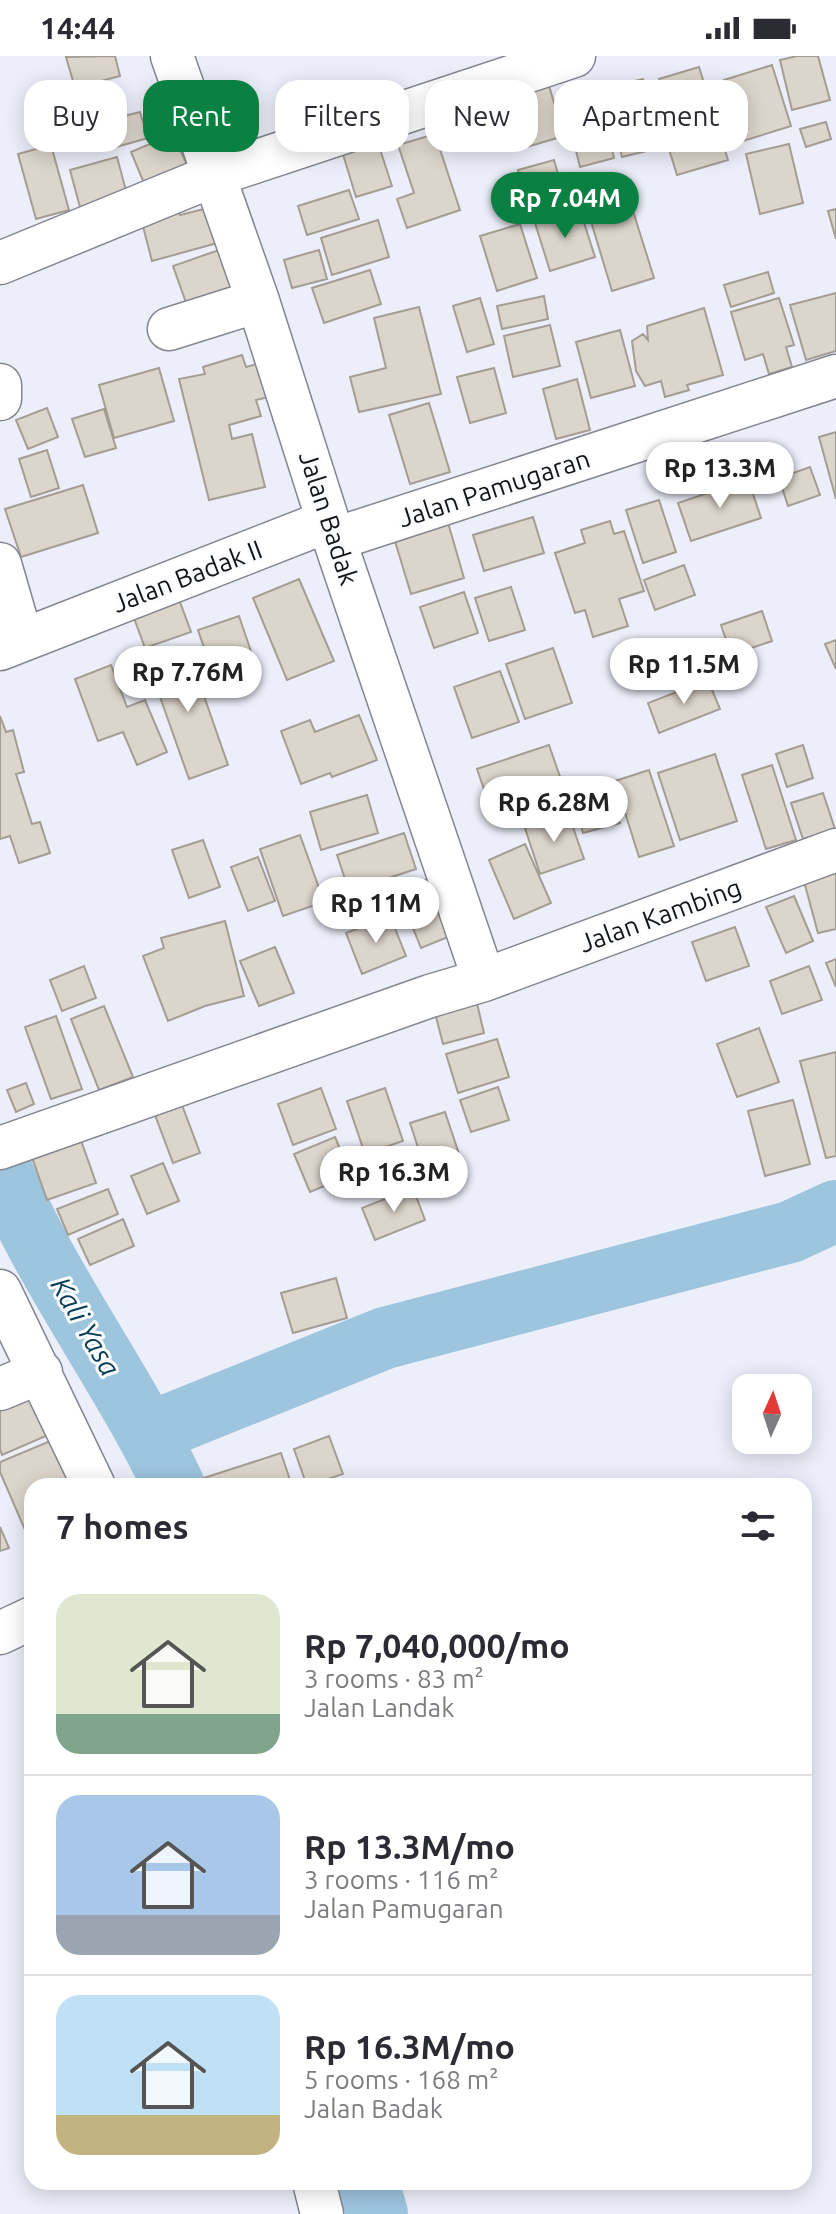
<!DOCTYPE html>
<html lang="en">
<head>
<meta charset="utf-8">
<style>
  body { margin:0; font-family:Ubuntu,sans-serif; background:#f2f2f3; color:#2b2b33; height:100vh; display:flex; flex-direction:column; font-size:30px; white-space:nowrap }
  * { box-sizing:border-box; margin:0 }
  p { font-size:26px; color:#7c7c81 }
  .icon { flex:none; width:44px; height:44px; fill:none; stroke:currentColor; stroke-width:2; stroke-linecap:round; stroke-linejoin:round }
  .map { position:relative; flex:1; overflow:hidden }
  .side { position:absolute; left:24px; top:1422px; width:788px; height:712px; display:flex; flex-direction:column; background:#fff; border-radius:24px; box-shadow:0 4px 20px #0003 }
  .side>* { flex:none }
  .top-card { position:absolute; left:24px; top:24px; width:788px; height:72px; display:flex; gap:16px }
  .needle { width:52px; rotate:3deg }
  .tools { position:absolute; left:732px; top:1318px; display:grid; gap:16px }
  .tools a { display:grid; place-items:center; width:80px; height:80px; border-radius:16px; background:#fff; box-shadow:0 4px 20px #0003; font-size:40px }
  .price { position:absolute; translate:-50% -68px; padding:0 18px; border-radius:28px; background:#fff; color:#222; font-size:26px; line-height:52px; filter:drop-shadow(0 2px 4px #0008) }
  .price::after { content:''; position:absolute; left:50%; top:48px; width:24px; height:18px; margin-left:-12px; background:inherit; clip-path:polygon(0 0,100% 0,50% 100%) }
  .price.active { background:#0b8043; color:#fff }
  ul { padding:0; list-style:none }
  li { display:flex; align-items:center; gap:24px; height:200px; padding:0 32px }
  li+li { border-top:2px solid #e1e1e2 }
  li span { display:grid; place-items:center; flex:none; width:224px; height:160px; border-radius:24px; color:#555 }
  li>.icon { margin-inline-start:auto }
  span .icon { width:96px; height:96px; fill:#fffc; stroke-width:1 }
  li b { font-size:34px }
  h2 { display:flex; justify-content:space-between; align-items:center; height:96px; padding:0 32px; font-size:34px }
  .tag { padding:0 28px; border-radius:24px; background:#fff; box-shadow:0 4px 20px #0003; font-size:28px; line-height:72px }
  .tag.active { background:#0b8043; color:#fff }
  .status { display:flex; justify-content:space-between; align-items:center; height:56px; padding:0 40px; background:#fff; direction:ltr }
  .status svg { height:22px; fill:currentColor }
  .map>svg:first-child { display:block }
</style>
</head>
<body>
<div class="status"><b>14:44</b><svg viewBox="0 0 49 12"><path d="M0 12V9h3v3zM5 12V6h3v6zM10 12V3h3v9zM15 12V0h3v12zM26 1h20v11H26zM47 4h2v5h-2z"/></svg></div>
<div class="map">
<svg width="836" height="2158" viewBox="0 0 836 2158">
  <rect width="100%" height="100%" fill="#eceef9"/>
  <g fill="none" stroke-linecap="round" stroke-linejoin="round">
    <path stroke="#9dc5de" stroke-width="62" d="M0 1110C46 1222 122 1320 174 1430
      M149 1377 385 1282 790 1176 836 1155
      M368 2126 377 2158"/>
  </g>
  <path fill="#dcd5cb" stroke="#a49d94" stroke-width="2" d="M115 0 120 20 75 32 66 1Z
    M797 0H818L830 44 792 54 780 4Z
    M772 9 791 70 743 85 724 24Z
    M699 11 712 53 673 66 659 23Z
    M547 23 564 80 513 95 496 38Z
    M643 23 653 63 615 72 605 32Z
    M598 33 614 102 580 111 563 41Z
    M140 56 148 82 102 95 94 68Z
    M714 59 728 104 677 119 663 74Z
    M653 66 659 92 622 101 616 75Z
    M826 66 831 83 806 91 800 73Z
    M173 78 192 120 149 139 131 96Z
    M435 78 460 154 407 172 397 143 414 137 398 89Z
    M377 84 392 130 356 141 342 95Z
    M789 88 803 147 760 158 746 98Z
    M51 89 69 154 36 163 18 98Z
    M117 101 128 142 81 155 70 114Z
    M554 104 567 149 531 159 518 114Z
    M349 134 359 163 307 179 298 150Z
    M627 136 654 222 612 235 586 149Z
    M176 145 180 159 212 151 221 186 152 205 139 155Z
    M836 153V183L828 155Z
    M580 154 595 201 550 215 535 167Z
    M378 164 389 201 332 219 321 182Z
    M520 168 537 222 497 235 480 180Z
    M219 194 233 236 188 252 173 210Z
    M319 194 327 223 292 232 284 204Z
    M370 214 381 248 324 267 312 232Z
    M768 216 774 237 731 251 724 229Z
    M836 237V295L806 304 790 249Z
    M544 240 548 263 502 273 497 250Z
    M480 242 494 288 467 296 453 250Z
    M779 242 794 289 786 291 792 311 769 318 763 298 745 304 731 256Z
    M419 251 441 338 359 356 350 321 386 312 374 262Z
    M704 252 723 319 687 329 689 334 665 341 661 325 645 330 636 315 632 285 643 278 648 284 647 270Z
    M550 269 560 310 513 321 504 280Z
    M620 274 635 330 591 342 576 286Z
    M242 299 246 311 276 303 285 337 256 344 261 360 229 369 232 383 252 378 265 431 209 444 179 323 205 318 203 311Z
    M159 312 174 365 114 382 99 329Z
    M494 312 506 357 470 367 457 321Z
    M577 323 590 374 556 383 543 333Z
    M429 347 450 416 410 428 389 359Z
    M47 352 58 381 28 393 16 364Z
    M104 353 116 392 85 401 72 363Z
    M836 376V443L819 381Z
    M693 381 706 415 689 424 684 414 665 420 656 393Z
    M47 394 59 432 31 441 19 403Z
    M810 411 820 439 788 450 779 422Z
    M748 423 761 462 691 485 678 447Z
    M83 429 98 477 21 501 5 453Z
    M659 444 676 496 643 507 626 454Z
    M444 453 464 522 411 538 390 469Z
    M533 461 544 497 484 515 473 479Z
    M610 465 614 478 624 475 644 535 619 543 628 570 593 581 585 554 575 557 555 497 585 487 581 474Z
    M684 509 695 539 655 554 644 524Z
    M299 523 334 605 287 624 253 542Z
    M511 531 525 574 489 585 475 542Z
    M176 535 191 576 145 592 130 551Z
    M464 536 478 577 434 592 420 551Z
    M762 555 772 585 731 599 721 569Z
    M239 560 256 610 215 624 198 574Z
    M836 584V613L825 588Z
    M553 592 572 647 525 663 506 608Z
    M188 594 228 709 189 723 148 607Z
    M111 609 127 651 145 644 167 696 137 709 123 676 98 685 75 623Z
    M500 615 519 666 472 682 454 631Z
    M708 624 720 653 659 677 648 647Z
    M359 659 377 704 332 721 330 717 301 728 281 675 310 664 315 676Z
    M0 660 6 676 13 674 24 716 16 718 32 768 40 766 50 797 19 807 10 780 0 783Z
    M549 689 566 738 494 762 477 713Z
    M803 689 813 722 787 731 776 698Z
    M715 698 737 765 680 784 658 717Z
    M772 709 796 784 766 793 742 719Z
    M649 714 674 790 639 801 615 725Z
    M610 730 620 767 583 777 573 741Z
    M823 737 835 773 803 783 791 747Z
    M367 739 378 777 321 794 310 756Z
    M568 757 584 803 540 818 525 772Z
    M404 777 416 813 349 835 337 799Z
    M300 779 324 846 283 860 260 793Z
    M203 784 220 831 189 842 172 794Z
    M525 788 551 847 514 863 489 804Z
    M258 801 275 845 248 855 231 811Z
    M836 809V873L818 877 802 818Z
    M435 820 458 877 421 892 398 835Z
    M794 840 813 885 786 897 766 851Z
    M390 860 406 900 362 918 346 877Z
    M225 865 244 940 205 950 168 965 143 900 164 892 161 882Z
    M735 871 749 910 706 925 692 886Z
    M275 891 294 937 259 950 240 905Z
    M836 903V931L826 907Z
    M84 910 96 942 62 955 50 924Z
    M809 910 822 944 782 958 770 925Z
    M475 939 484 977 443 988 433 949Z
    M104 950 133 1021 99 1034 71 963Z
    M56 960 82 1033 51 1043 25 971Z
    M759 972 779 1026 737 1041 717 988Z
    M497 983 509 1021 458 1037 446 998Z
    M836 996V1100L826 1102 800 1005Z
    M26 1027 34 1048 16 1056 7 1034Z
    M498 1031 509 1064 471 1076 460 1044Z
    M321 1032 336 1073 293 1089 278 1048Z
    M385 1032 403 1085 365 1098 347 1045Z
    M179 1041 200 1097 173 1107 152 1051Z
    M793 1044 810 1108 765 1120 748 1055Z
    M445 1056 460 1101 425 1113 410 1067Z
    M76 1070 96 1127 47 1144 27 1087Z
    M335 1081 351 1119 310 1136 294 1098Z
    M163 1107 179 1145 147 1158 131 1120Z
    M413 1132 425 1164 375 1184 362 1152Z
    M108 1133 118 1158 68 1179 57 1153Z
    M123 1163 134 1190 90 1209 78 1183Z
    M336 1222 347 1262 293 1277 281 1237Z
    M33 1323 55 1376 2 1399 0 1393V1337Z
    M329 1380 343 1418 307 1430 294 1393Z
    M55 1383 75 1430H32V1490L0 1416V1406Z
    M281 1397 292 1430H182V1429Z
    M0 1471 9 1492 0 1495Z"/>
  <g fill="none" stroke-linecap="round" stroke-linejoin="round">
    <g stroke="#838690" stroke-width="45">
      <path id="minor" d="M172 0 258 245 328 465 484 924
        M0 207 215 119 574 0
        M169 273 258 245
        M0 329V343
        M335 483 836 320
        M0 508 22 584
        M0 593 328 465
        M0 1092 430 940 484 924 836 794
        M0 1235 94 1430
        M0 1333 41 1316
        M0 1577 32 1562
        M314 2126 322 2158"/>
    </g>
    <use href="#minor" stroke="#fff" stroke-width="42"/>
  </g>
  <g text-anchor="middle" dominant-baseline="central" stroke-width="6" stroke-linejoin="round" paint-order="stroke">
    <g font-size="26" fill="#131418" stroke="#fbfcfe">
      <text transform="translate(494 432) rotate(-18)">Jalan Pamugaran</text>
      <text transform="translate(329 462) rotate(72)">Jalan Badak</text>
      <text transform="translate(187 520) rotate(-21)">Jalan Badak II</text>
      <text transform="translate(660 859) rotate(-20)">Jalan Kambing</text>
    </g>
    <g font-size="28" font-style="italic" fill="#073c56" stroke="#fbfcfe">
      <text transform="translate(86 1270) rotate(60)">Kali Yasa</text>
    </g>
  </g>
</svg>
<div class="tools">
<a><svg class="needle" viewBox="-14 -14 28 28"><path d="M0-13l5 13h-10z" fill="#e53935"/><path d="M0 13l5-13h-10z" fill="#7c7c81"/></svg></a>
</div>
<b class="price active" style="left:565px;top:184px">Rp 7.04M</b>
<b class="price" style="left:720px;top:454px">Rp 13.3M</b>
<b class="price" style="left:684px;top:650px">Rp 11.5M</b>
<b class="price" style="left:188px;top:658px">Rp 7.76M</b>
<b class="price" style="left:554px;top:788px">Rp 6.28M</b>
<b class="price" style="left:376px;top:889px">Rp 11M</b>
<b class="price" style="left:394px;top:1158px">Rp 16.3M</b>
<div class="top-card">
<a class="tag">Buy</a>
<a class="tag active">Rent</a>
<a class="tag">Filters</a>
<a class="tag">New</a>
<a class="tag">Apartment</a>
</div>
<section class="side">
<h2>7 homes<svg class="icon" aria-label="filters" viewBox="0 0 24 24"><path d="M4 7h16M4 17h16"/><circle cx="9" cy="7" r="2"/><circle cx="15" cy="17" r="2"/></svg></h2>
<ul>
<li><span style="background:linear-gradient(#dfe7d0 75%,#7fa58c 0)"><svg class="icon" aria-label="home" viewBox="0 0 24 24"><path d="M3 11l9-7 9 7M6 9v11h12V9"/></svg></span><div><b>Rp 7,040,000/mo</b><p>3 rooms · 83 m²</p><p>Jalan Landak</p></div></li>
<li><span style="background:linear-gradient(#a9c7e8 75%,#9aa5b1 0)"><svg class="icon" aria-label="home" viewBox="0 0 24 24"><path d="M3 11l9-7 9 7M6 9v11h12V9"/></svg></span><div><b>Rp 13.3M/mo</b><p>3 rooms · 116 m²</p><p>Jalan Pamugaran</p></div></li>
<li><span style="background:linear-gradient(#bfe0f5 75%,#c2b280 0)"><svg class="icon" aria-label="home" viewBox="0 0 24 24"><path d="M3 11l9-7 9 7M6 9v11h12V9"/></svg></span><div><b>Rp 16.3M/mo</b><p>5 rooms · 168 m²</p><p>Jalan Badak</p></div></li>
</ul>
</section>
</div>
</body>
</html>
